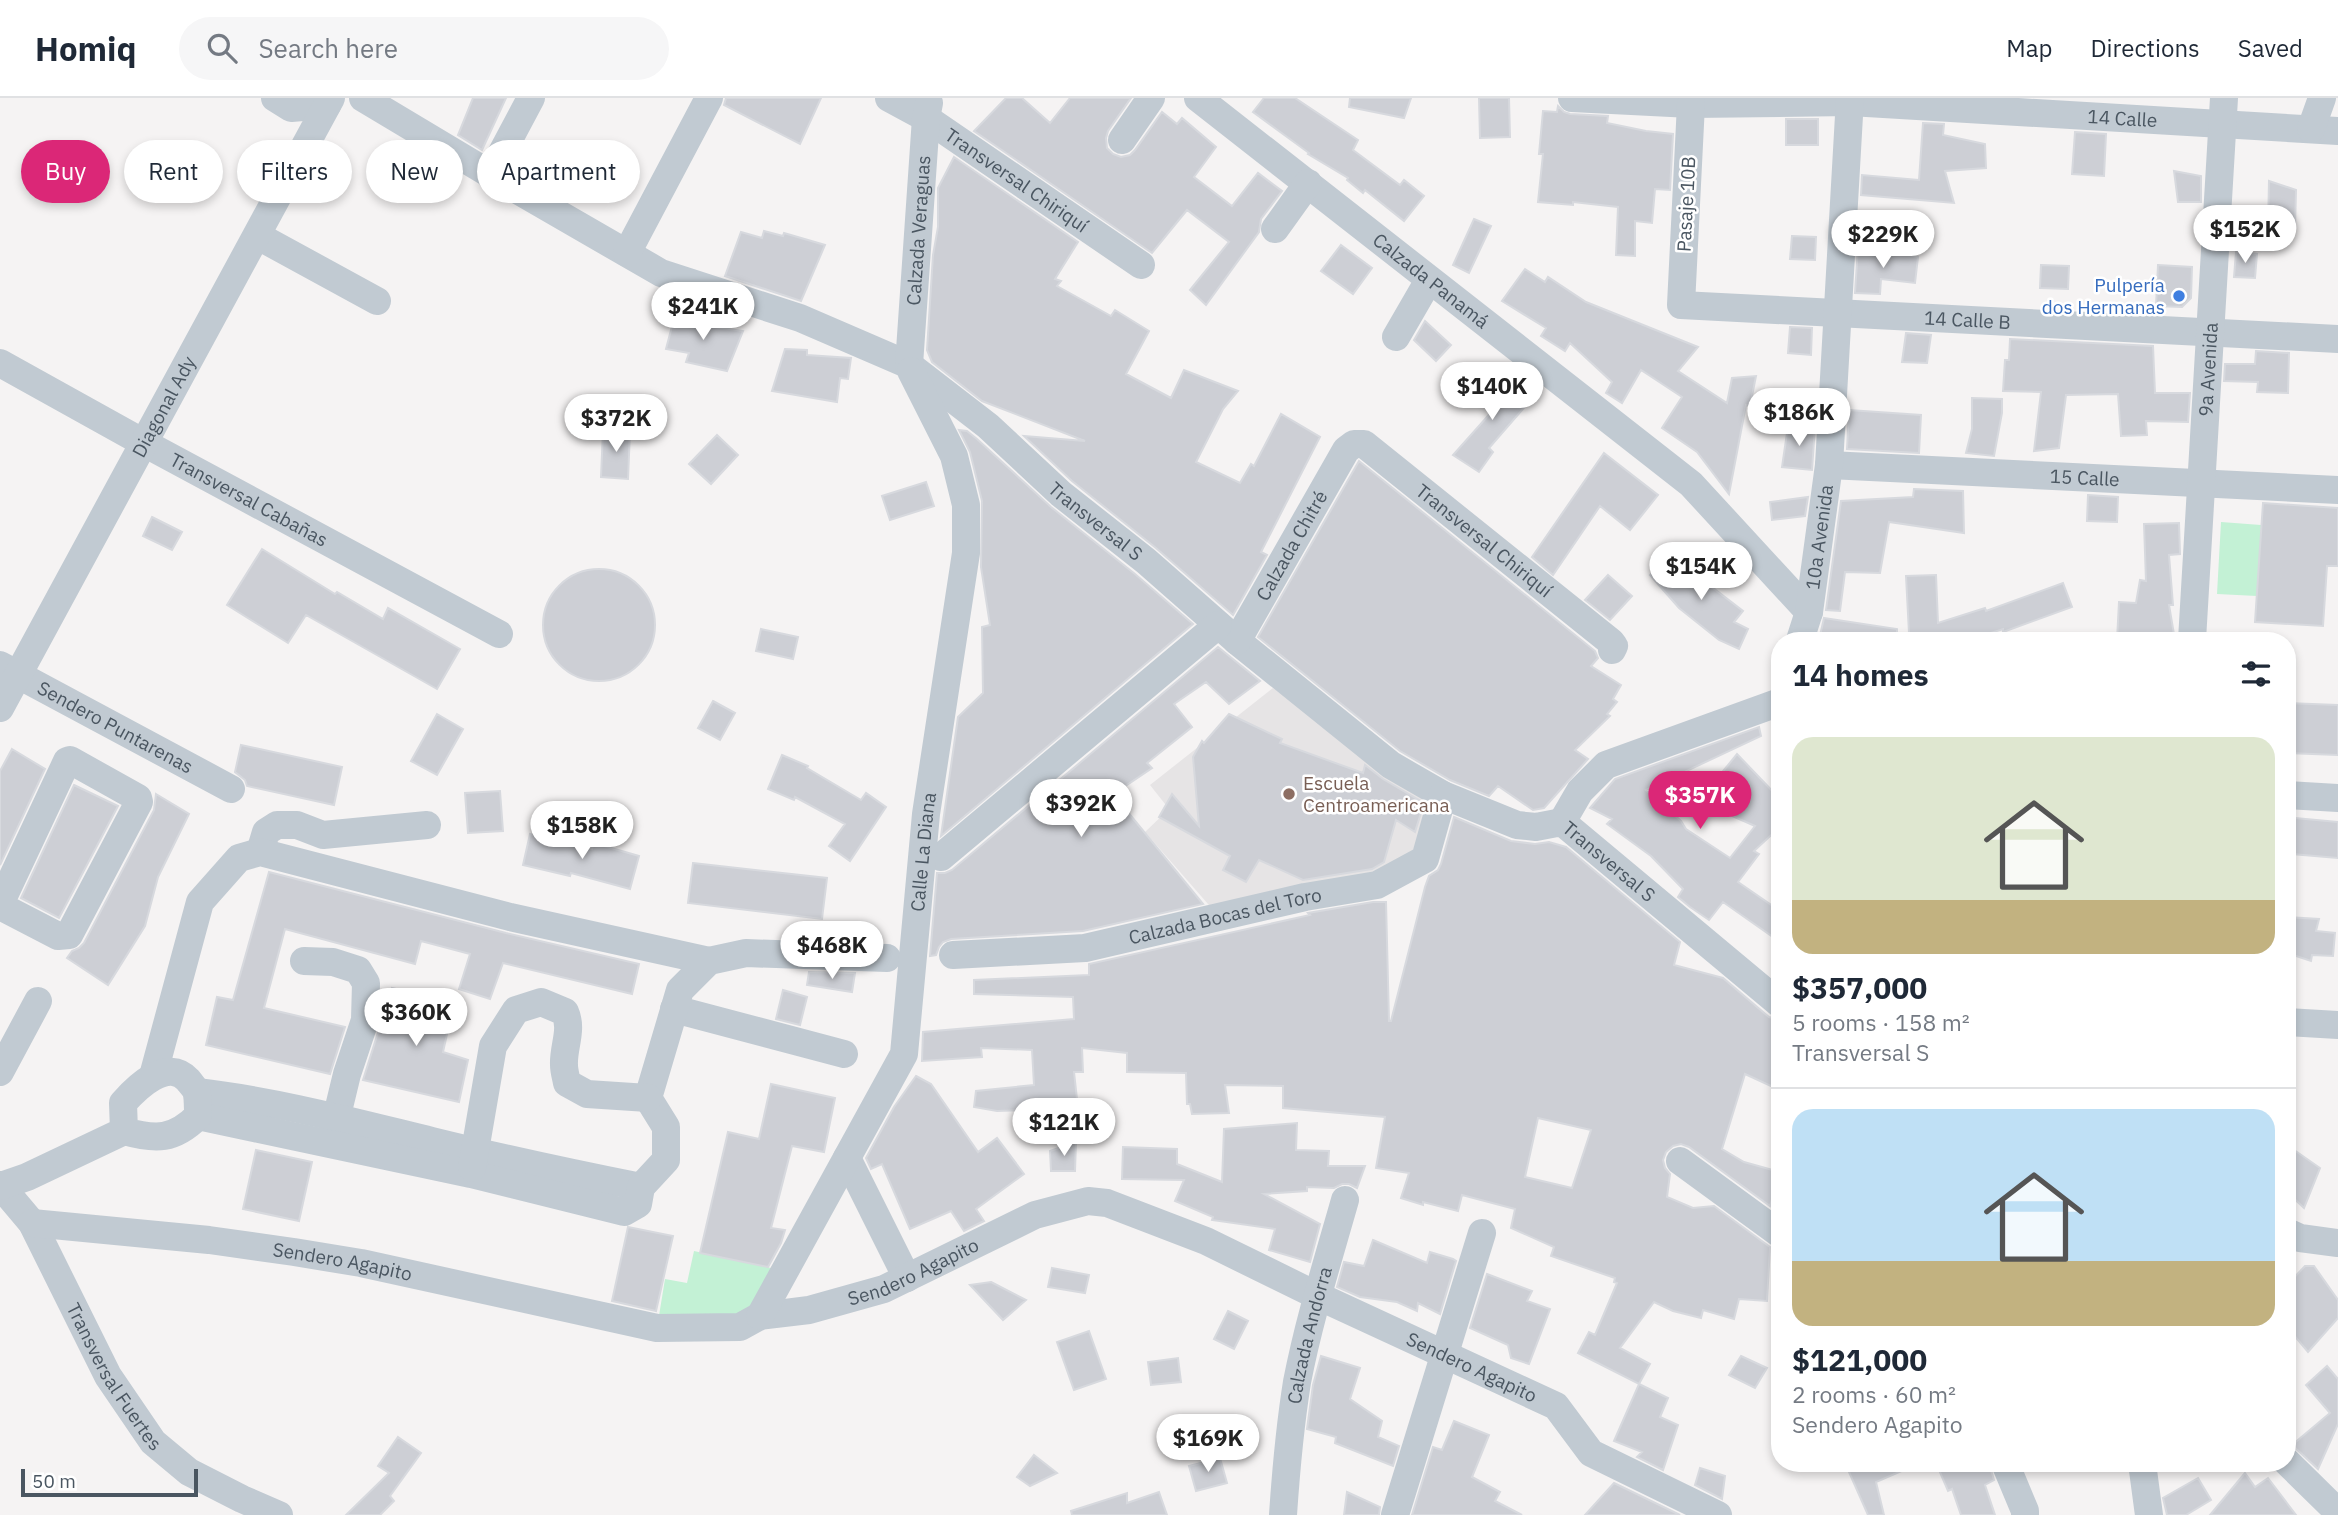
<!DOCTYPE html>
<html lang="en">
<head>
<meta charset="utf-8">
<style>
  body { margin:0; font-family:"IBM Plex Sans",sans-serif; background:#f6f6f7; color:#1f2937; height:100vh; display:flex; flex-direction:column; font-size:26px; white-space:nowrap }
  * { box-sizing:border-box; margin:0 }
  p { font-size:23px; color:#747a83 }
  .icon { flex:none; width:38px; height:38px; fill:none; stroke:currentColor; stroke-width:2; stroke-linecap:round; stroke-linejoin:round }
  .map { position:relative; flex:1; overflow:hidden }
  .drawer { position:absolute; left:1771px; top:534px; width:525px; height:840px; display:flex; flex-direction:column; background:#fff; border-radius:28px; box-shadow:0 4px 10px #0003 }
  .drawer>* { flex:none }
  .hud { position:absolute; left:21px; top:42px; width:665px; height:63px; display:flex; gap:14px }
  .scale { position:absolute; left:21px; bottom:18px; width:177px; box-sizing:border-box; padding-left:7px; border:4px solid #4a5661; border-top:0; font-size:19px; line-height:24px; white-space:nowrap; color:#4a5661; -webkit-text-stroke:5px #fff; paint-order:stroke }
  .price { position:absolute; translate:-50% -60px; padding:0 16px; border-radius:24px; background:#fff; color:#222; font-size:23px; line-height:46px; filter:drop-shadow(0 2px 4px #0008) }
  .price::after { content:''; position:absolute; left:50%; top:42px; width:21px; height:16px; margin-left:-10px; background:inherit; clip-path:polygon(0 0,100% 0,50% 100%) }
  .price.current { background:#db2777; color:#fff }
  ul { padding:0; list-style:none }
  li { display:grid; align-content:center; gap:14px; height:371px; padding:0 21px }
  li+li { border-top:2px solid #e0e1e3 }
  li span { display:grid; place-items:center; height:217px; border-radius:21px; color:#555 }
  li>.icon { margin-inline-start:auto }
  span .icon { width:126px; height:126px; fill:#fffc; stroke-width:1 }
  li b { font-size:30px }
  h2 { display:flex; justify-content:space-between; align-items:center; height:84px; padding:0 21px; font-size:30px }
  .chip { padding:0 24px; border-radius:32px; background:#fff; box-shadow:0 4px 10px #0003; font-size:24px; line-height:63px }
  .chip.current { background:#db2777; color:#fff }
  header { display:flex; align-items:center; gap:42px; box-sizing:border-box; height:98px; padding:0 35px; background:#fff; border-bottom:2px solid #e0e1e3 }
  header strong { font-size:33px }
  nav { display:flex; gap:38px; margin-inline-start:auto; font-size:24px }
  .search { width:490px; height:63px; background:#f6f6f7; display:flex; align-items:center; gap:18px; box-sizing:border-box; padding:0 24px; border-radius:38px; color:#747a83; font-size:26px }
  .map>svg:first-child { display:block }
</style>
</head>
<body>
<header>
<strong>Homiq</strong>
<div class="search"><svg class="icon" aria-label="search" viewBox="0 0 24 24"><circle cx="10" cy="10" r="6"/><path d="M15 15l6 6"/></svg>Search here</div>
<nav><a>Map</a><a>Directions</a><a>Saved</a></nav>
</header>
<div class="map">
<svg width="2338" height="1417" viewBox="0 0 2338 1417">
  <rect width="100%" height="100%" fill="#f5f3f3"/>
  <path fill="#e6e4e5" d="M1273 590 1433 705 1411 758 1389 778 1215 814 1145 734 1169 711 1150 687Z"/>
  <path fill="#c3f1d5" d="M2221 424 2261 427 2257 498 2217 496Z
    M694 1153 785 1173 760 1218 657 1230 665 1181 687 1185Z"/>
  <path fill="#cdcfd5" stroke="#d7d9de" stroke-width="2" fill-rule="evenodd" d="M473 0H506L482 52 458 37Z
    M726 0H821L800 46 724 7Z
    M1006 0H1022L1050 25 1070 0H1131L1108 33 1106 40 1107 50 1113 56 1121 59 1130 57 1135 52 1162 14 1177 26 1182 20 1216 49 1194 79 1232 108 1258 75 1282 93 1261 121 1259 134 1206 207 1190 192 1229 144 1187 112 1152 155 974 33Z
    M1264 0H1295L1358 42 1353 52 1400 87 1404 82 1424 98 1404 123 1365 92 1363 95 1347 82 1348 80 1308 56 1309 55 1253 14Z
    M1350 0H1411L1404 20 1349 9Z
    M1479 0H1509L1510 39 1480 40Z
    M1558 8 1564 14 1570 16 1608 18 1607 25 1646 33 1673 36 1670 92 1655 91 1652 125 1635 123V158L1616 157 1618 109 1573 104V107L1538 104 1543 56H1539L1543 13 1557 14Z
    M1786 21H1818V47H1786Z
    M1923 25 1944 26 1943 37 1985 46 1986 70 1945 73 1954 105 1861 97 1862 77 1919 82Z
    M2075 34 2106 36 2104 78 2072 76Z
    M954 59 1078 144 1055 181 1061 183 1057 188 1111 218 1115 212 1149 233 1126 276 1171 300 1184 272 1238 293 1223 311 1196 364 1240 385 1251 366 1254 368 1281 316 1320 339 1261 454 1267 457 1233 517 1156 450 1072 383 1024 338 1085 343 982 303 932 264 927 252 933 157 938 129V90Z
    M2174 73 2201 78V104H2178Z
    M2269 83 2296 92 2295 132 2268 131Z
    M1474 121 1491 128 1469 175 1453 167Z
    M764 133 783 138 784 135 825 147 801 203 725 178 741 134 762 140Z
    M1792 138 1816 139 1815 162 1790 161Z
    M1341 147 1372 170 1353 196 1321 173Z
    M1858 149 1893 157V153L1918 159 1915 185 1881 181 1880 196 1855 195Z
    M2236 154 2257 156 2255 180 2234 179Z
    M2041 167 2069 168 2068 191 2040 190Z
    M2158 167 2192 169 2191 200 2182 209 2156 208Z
    M1525 171 1545 184 1548 179 1586 204 1698 249 1678 273 1727 305 1732 280 1756 278 1750 308 1746 307 1729 396 1697 354 1662 330 1682 299 1641 272 1622 305 1606 295 1612 284 1570 245 1565 253 1541 238 1546 230 1502 203Z
    M676 213 698 216 695 226 743 233 727 273 686 264 689 255 666 251Z
    M1425 223 1451 247 1436 263 1414 242Z
    M1790 229 1812 230 1811 257 1788 255Z
    M1906 235 1931 237 1927 265 1902 264Z
    M2010 241 2153 248 2155 295H2190L2188 324 2146 323 2147 337 2121 338 2118 296 2066 297 2059 350 2034 353 2041 294 2003 293 2005 262H2009Z
    M785 251 807 252V257L851 260 848 281 840 280 837 304 772 293Z
    M2256 253 2289 255 2288 295 2257 294 2258 284 2224 283 2225 266H2255Z
    M1497 276 1530 303 1489 350 1493 354 1479 374 1453 357 1495 310 1479 297Z
    M1972 300 2002 301V315L1994 358 1966 355 1972 331Z
    M1849 312 1921 317 1919 355 1847 351Z
    M1788 328H1815L1812 372 1782 369Z
    M603 332 630 333 628 381 601 379Z
    M959 332 967 333 977 341 1051 409 1135 476 1193 526 941 738 958 619 983 595 982 529 990 527 981 469 982 403 970 354Z
    M717 337 738 357 711 386 689 366Z
    M1604 355 1658 397 1630 432 1600 408 1553 477 1532 459Z
    M1359 363 1595 553 1598 560 1591 568 1621 587 1613 601 1617 604 1607 616 1610 618 1575 652 1588 661 1544 710 1533 712 1498 688 1489 698 1450 682 1400 653 1258 539Z
    M926 384 934 408 890 422 882 398Z
    M1914 391 1963 393 1964 435 1889 424 1880 475 1845 474 1840 513 1826 512 1841 403 1913 399Z
    M2088 397 2118 399 2117 424 2087 423Z
    M1808 399 1805 418 1772 422 1770 404Z
    M2263 405 2338 410V468H2327L2323 528 2255 524Z
    M152 419 182 434 172 452 143 438Z
    M2179 425 2180 456 2169 457 2173 507H2169L2175 542H2117L2119 504 2136 505 2140 482 2146 483 2144 426Z
    M262 451 335 496 337 494 383 521 388 510 460 551 437 591 306 517 288 545 227 507Z
    M1674 456 1701 487 1704 483 1743 513 1734 524 1748 531 1739 551 1719 542 1679 510 1650 477Z
    M543 527a56 56 0 1 1 112 0a56 56 0 1 1-112 0Z
    M1608 477 1632 498 1610 522 1585 502Z
    M1936 477 1938 525 1985 510 1986 513 2063 485 2072 509 2003 534V531L1969 542H1898V539L1909 535 1906 478Z
    M1824 520 1897 531V542H1819Z
    M761 531 798 539 793 561 756 553Z
    M1218 549 1260 583 1229 606 1206 584 1174 606 1192 629 1147 665 1152 670 1115 695 1109 691 1203 806 1083 833 951 841 943 844 939 849 936 857 930 858 937 775H945L952 772Z
    M713 603 735 615 720 642 698 630Z
    M2287 605 2338 607V657L2287 655Z
    M437 616 463 631 437 677 411 663Z
    M1229 616 1282 641 1280 645 1363 675 1365 667 1383 681 1424 705 1415 734 1396 722 1384 764 1372 771 1303 782 1259 762 1246 784 1223 772 1230 758 1159 719 1172 696 1199 728 1193 659 1202 643 1204 645Z
    M1759 629 1761 638 1646 692 1681 723 1686 731 1730 760 1755 728 1716 711 1720 677 1737 656 1780 701V729L1754 753 1759 756 1738 784 1780 813V844L1723 804 1709 822 1690 809 1678 799 1683 791 1651 758 1607 726 1612 721 1590 710 1615 681Z
    M241 647 342 669 334 707 247 688 245 682 235 674Z
    M12 651 45 671 0 767V673Z
    M782 657 808 668 807 670 861 702 866 695 886 709 850 763 829 748 845 726 795 699 794 702 768 691Z
    M74 687 118 708 59 820 21 800Z
    M500 693 503 733 468 735 465 695Z
    M156 696 189 716 158 779 145 828 108 887 67 860 72 853 79 850 84 845 154 712Z
    M1454 719 1511 743 1535 746 1549 744 1566 749 1680 844 1674 867 1723 880 1769 919 1780 922V980L1773 989 1745 976 1722 1051 1744 1064 1780 1074 1770 1108 1689 1049 1681 1046 1673 1048 1666 1054 1663 1062 1665 1070 1670 1076 1667 1099 1693 1110 1714 1108 1770 1149 1767 1203 1739 1201 1734 1221 1703 1212 1701 1220 1673 1213 1654 1204 1620 1250 1650 1266 1639 1286 1578 1255 1589 1234 1595 1237 1617 1185 1614 1184 1615 1180 1551 1158 1554 1149 1511 1130 1515 1111 1462 1097 1458 1113 1423 1104V1107L1401 1100 1409 1075 1376 1070 1385 1019 1283 1010V988L1225 987 1229 1015 1192 1016 1190 1006H1187L1186 975 1127 974V955L1082 950 1083 974H1074L1078 1010 997 1013 974 1009 976 993 1034 987 1032 952 981 950 982 959 922 963 923 934 1074 921 1073 899 974 896V882L1089 877V866L1310 817 1308 815 1373 804H1386L1389 923H1391L1425 789 1429 778 1438 772 1441 766ZM1538 1020 1591 1032 1572 1090 1525 1079Z
    M2295 720 2338 724V760L2292 756Z
    M530 736 592 751 594 745 639 758 630 791 571 775 570 778 523 767Z
    M693 765 827 780 822 821 688 805Z
    M269 774 506 835 639 866 632 896 503 865 490 901 459 891 470 856 421 843 415 866 285 831 264 910 345 929 330 976 206 947 217 899 233 902Z
    M2287 819 2319 821 2316 833 2335 835 2333 858 2312 857 2311 863 2287 855Z
    M809 874 855 875 852 894 807 887Z
    M392 890 454 905 443 954 468 962 459 1004 363 982Z
    M783 892 807 899 800 927 776 921Z
    M916 978 931 986 978 1054 997 1040 1024 1076 976 1111 984 1123 964 1133 951 1113 910 1131 882 1066 871 1071 866 1060 894 1009Z
    M771 986 835 1000 824 1054 792 1048 771 1130 785 1132 781 1145 768 1169 700 1155 728 1034 759 1041Z
    M1297 1025 1296 1052 1329 1053 1328 1068H1365L1357 1090 1349 1086H1342L1334 1090 1307 1089V1093L1264 1096 1320 1126 1310 1164 1269 1152 1275 1131 1212 1122 1213 1119 1175 1103 1184 1082 1122 1081 1123 1049 1177 1051V1066L1222 1084 1224 1031Z
    M1076 1044 1075 1073H1051L1050 1053Z
    M2287 1047 2320 1070 2304 1110 2287 1094Z
    M256 1052 312 1064 299 1123 243 1111Z
    M628 1129 673 1138 656 1213 612 1203Z
    M1373 1142 1427 1165 1430 1154 1453 1161 1456 1163 1440 1216 1418 1205 1417 1213 1397 1204 1360 1199 1337 1189 1344 1164 1364 1168Z
    M2305 1168H2314L2338 1202V1220L2308 1254 2287 1229V1187Z
    M1052 1170 1089 1177 1085 1195 1048 1189Z
    M1487 1176 1532 1193 1527 1203 1550 1211 1529 1266 1511 1260 1508 1247 1470 1230Z
    M991 1184 1026 1202 1003 1222 970 1187Z
    M1228 1213 1248 1223 1234 1251 1214 1241Z
    M1089 1233 1106 1281 1074 1292 1057 1244Z
    M1321 1258 1360 1270 1350 1301 1382 1323 1378 1339 1399 1348 1393 1368 1335 1345 1336 1339 1307 1331 1313 1287Z
    M1741 1258 1767 1270 1755 1290 1729 1277Z
    M1178 1260 1181 1284 1151 1287 1148 1264Z
    M2327 1268 2338 1281V1326L2318 1371 2292 1347 2330 1315 2306 1287Z
    M1639 1286 1668 1300 1660 1319 1678 1327 1663 1372 1637 1359 1642 1354 1614 1343Z
    M1454 1323 1489 1337 1472 1379 1500 1394 1495 1403 1522 1417H1412L1433 1349 1442 1352Z
    M398 1339 421 1355 390 1398 394 1403 380 1417H346L389 1375 378 1368Z
    M1034 1357 1057 1375 1030 1388 1017 1379Z
    M1220 1360 1227 1385 1196 1393 1189 1368Z
    M1845 1365H1920L1876 1384 1884 1417H1868Z
    M1936 1365H1989L1994 1382 1985 1387 1995 1417H1961L1952 1391 1948 1393Z
    M1700 1370 1725 1378 1722 1401 1695 1387Z
    M2245 1375 2255 1389 2268 1380 2296 1417H2210Z
    M2198 1380 2211 1402 2186 1417H2167L2163 1400Z
    M1614 1385 1680 1417H1585Z
    M1159 1394 1167 1417H1072L1071 1413 1127 1395V1405Z
    M1347 1394 1380 1409 1379 1417H1344Z"/>
  <g fill="none" stroke-linecap="round" stroke-linejoin="round">
    <g stroke="#c1cad2" stroke-width="28">
      <path d="M275 0 291 10 327 7"/>
      <path id="s1" d="M363 0 500 82 661 175 800 220 909 267 988 328 1061 396 1146 463 1237 543 1391 667 1443 697 1517 727 1536 729 1562 724 1780 906"/>
      <path id="s2" d="M889 0 926 20 1141 167"/>
      <path id="s3" d="M1198 0 1691 386 1809 514"/>
      <path id="s4" d="M1572 0 1691 6 1850 4 2338 33"/>
      <path id="s5" d="M1691 6 1681 207 2338 241"/>
      <path d="M2311 31 2322 0"/>
      <path d="M1122 42 1151 0"/>
      <path d="M490 77 531 0"/>
      <path d="M1275 131 1308 85"/>
      <path d="M258 138 377 203"/>
      <path d="M627 155 709 0"/>
      <path d="M1396 239 1429 182"/>
      <path id="s6" d="M0 265 144 345 499 536"/>
      <path id="s7" d="M909 267 926 20 929 5"/>
      <path id="s8" d="M1829 367 2338 392"/>
      <path id="s9" d="M1800 542 1809 514 1829 367 1850 0"/>
      <path id="s10" d="M2192 542 2224 0"/>
      <path id="s11" d="M1237 543 1346 352 1354 346H1364L1611 544 1614 548 1612 552"/>
      <path id="s12" d="M0 567 231 691"/>
      <path id="s13" d="M0 610 331 0"/>
      <path d="M2287 697 2338 700"/>
      <path d="M1562 724 1580 693 1606 667 1780 604"/>
      <path d="M260 754 266 734 277 727H297L323 737 427 727"/>
      <path d="M941 759 1218 527"/>
      <path d="M0 806 67 663 70 662 138 700 139 704 69 837 58 838 0 808"/>
      <path id="s14" d="M953 857 1085 850 1305 799 1377 787 1425 761 1443 697"/>
      <path d="M304 863 333 864 358 872 366 885 365 922 347 976 332 1038"/>
      <path d="M674 911 844 956"/>
      <path d="M2287 924 2338 927"/>
      <path d="M0 974 38 903"/>
      <path d="M153 978 200 804 239 760 260 754 510 819 709 863"/>
      <path d="M197 994C276 1003 354 1024 432 1043 501 1060 571 1075 641 1089"/>
      <path d="M198 1018 471 1076 624 1114 638 1106 641 1089 666 1062V1029L648 1000 680 892 709 863 746 855 887 860"/>
      <path d="M847 1060 907 1180"/>
      <path d="M1680 1063 1780 1136"/>
      <path d="M472 1070 493 948 516 912 541 904 565 914C573 932 563 949 564 967 564 973 566 979 567 985L587 996 648 1000"/>
      <path id="s15" d="M0 1087 32 1125 108 1278 153 1344 189 1374 242 1401 279 1417"/>
      <path d="M1 1088 27 1079 124 1033C156 1042 174 1042 198 1018 198 1011 198 1003 197 996 196 991 191 986 188 982 168 959 137 989 123 1005L124 1033"/>
      <path id="s16" d="M32 1125 209 1142 294 1154 361 1165 657 1230 740 1229 760 1218 809 1212 884 1191 1035 1117 1088 1103 1107 1105 1206 1143 1318 1198 1556 1308 1591 1355 1718 1417"/>
      <path d="M2287 1134 2300 1140 2338 1145"/>
      <path id="s17" d="M760 1218 904 956 926 716 966 455V407L954 358 911 273"/>
      <path d="M2287 1364 2338 1414"/>
      <path d="M2005 1365 2025 1413V1417"/>
      <path d="M2142 1365 2149 1417"/>
      <path id="s18" d="M1283 1417C1286 1372 1290 1328 1297 1284 1309 1222 1328 1162 1345 1102"/>
      <path d="M1395 1417 1482 1135"/>
    </g>
  </g>
  <circle fill="#3f7fe0" stroke="#fff" stroke-width="2.5" cx="2179" cy="198" r="7"/>
  <circle fill="#8d6e63" stroke="#fff" stroke-width="2.5" cx="1289" cy="696" r="7"/>
  <g text-anchor="middle" dominant-baseline="central" stroke-width="5" stroke-linejoin="round" paint-order="stroke">
    <g font-size="19" fill="#4a5661" stroke="#fff">
      <text stroke="none"><textPath href="#s4" startOffset="551">14 Calle</textPath></text>
      <text stroke="none"><textPath href="#s2" startOffset="152">Transversal Chiriquí</textPath></text>
      <text transform="translate(1686 106) rotate(-87)">Pasaje 10B</text>
      <text stroke="none"><textPath href="#s7" startOffset="135">Calzada Veraguas</textPath></text>
      <text stroke="none"><textPath href="#s3" startOffset="296">Calzada Panamá</textPath></text>
      <text stroke="none"><textPath href="#s5" startOffset="488">14 Calle B</textPath></text>
      <text stroke="none"><textPath href="#s10" startOffset="271">9a Avenida</textPath></text>
      <text stroke="none"><textPath href="#s13" startOffset="343">Diagonal Ady</textPath></text>
      <text stroke="none"><textPath href="#s8" startOffset="256">15 Calle</textPath></text>
      <text stroke="none"><textPath href="#s6" startOffset="284">Transversal Cabañas</textPath></text>
      <text stroke="none"><textPath href="#s1" startOffset="854">Transversal S</textPath></text>
      <text stroke="none"><textPath href="#s9" startOffset="105">10a Avenida</textPath></text>
      <text stroke="none"><textPath href="#s11" startOffset="394">Transversal Chiriquí</textPath></text>
      <text stroke="none"><textPath href="#s11" startOffset="110">Calzada Chitré</textPath></text>
      <text stroke="none"><textPath href="#s12" startOffset="131">Sendero Puntarenas</textPath></text>
      <text stroke="none"><textPath href="#s17" startOffset="502">Calle La Diana</textPath></text>
      <text stroke="none"><textPath href="#s1" startOffset="1484">Transversal S</textPath></text>
      <text stroke="none"><textPath href="#s14" startOffset="276">Calzada Bocas del Toro</textPath></text>
      <text stroke="none"><textPath href="#s16" startOffset="313">Sendero Agapito</textPath></text>
      <text stroke="none"><textPath href="#s16" startOffset="901">Sendero Agapito</textPath></text>
      <text stroke="none"><textPath href="#s18" startOffset="182">Calzada Andorra</textPath></text>
      <text stroke="none"><textPath href="#s16" startOffset="1510">Sendero Agapito</textPath></text>
      <text stroke="none"><textPath href="#s15" startOffset="224">Transversal Fuertes</textPath></text>
    </g>
    <g font-size="19" fill="#366cbe" stroke="#fff" text-anchor="end">
      <text x="2165" y="187">Pulpería<tspan x="2165" dy="22">dos Hermanas</tspan></text>
    </g>
    <g font-size="19" fill="#785e54" stroke="#fff" text-anchor="start">
      <text x="1303" y="685">Escuela<tspan x="1303" dy="22">Centroamericana</tspan></text>
    </g>
  </g>
</svg>
<div class="scale">50 m</div>
<b class="price" style="left:2245px;top:167px">$152K</b>
<b class="price" style="left:1883px;top:172px">$229K</b>
<b class="price" style="left:703px;top:244px">$241K</b>
<b class="price" style="left:1492px;top:324px">$140K</b>
<b class="price" style="left:1799px;top:350px">$186K</b>
<b class="price" style="left:616px;top:356px">$372K</b>
<b class="price" style="left:1701px;top:504px">$154K</b>
<b class="price current" style="left:1700px;top:733px">$357K</b>
<b class="price" style="left:1081px;top:741px">$392K</b>
<b class="price" style="left:582px;top:763px">$158K</b>
<b class="price" style="left:832px;top:883px">$468K</b>
<b class="price" style="left:416px;top:950px">$360K</b>
<b class="price" style="left:1064px;top:1060px">$121K</b>
<b class="price" style="left:1208px;top:1376px">$169K</b>
<div class="hud">
<a class="chip current">Buy</a>
<a class="chip">Rent</a>
<a class="chip">Filters</a>
<a class="chip">New</a>
<a class="chip">Apartment</a>
</div>
<section class="drawer">
<h2>14 homes<svg class="icon" aria-label="filters" viewBox="0 0 24 24"><path d="M4 7h16M4 17h16"/><circle cx="9" cy="7" r="2"/><circle cx="15" cy="17" r="2"/></svg></h2>
<ul>
<li><span style="background:linear-gradient(#dfe7d0 75%,#c2b280 0)"><svg class="icon" aria-label="home" viewBox="0 0 24 24"><path d="M3 11l9-7 9 7M6 9v11h12V9"/></svg></span><div><b>$357,000</b><p>5 rooms · 158 m²</p><p>Transversal S</p></div></li>
<li><span style="background:linear-gradient(#bfe0f5 70%,#c2b280 0)"><svg class="icon" aria-label="home" viewBox="0 0 24 24"><path d="M3 11l9-7 9 7M6 9v11h12V9"/></svg></span><div><b>$121,000</b><p>2 rooms · 60 m²</p><p>Sendero Agapito</p></div></li>
</ul>
</section>
</div>
</body>
</html>
